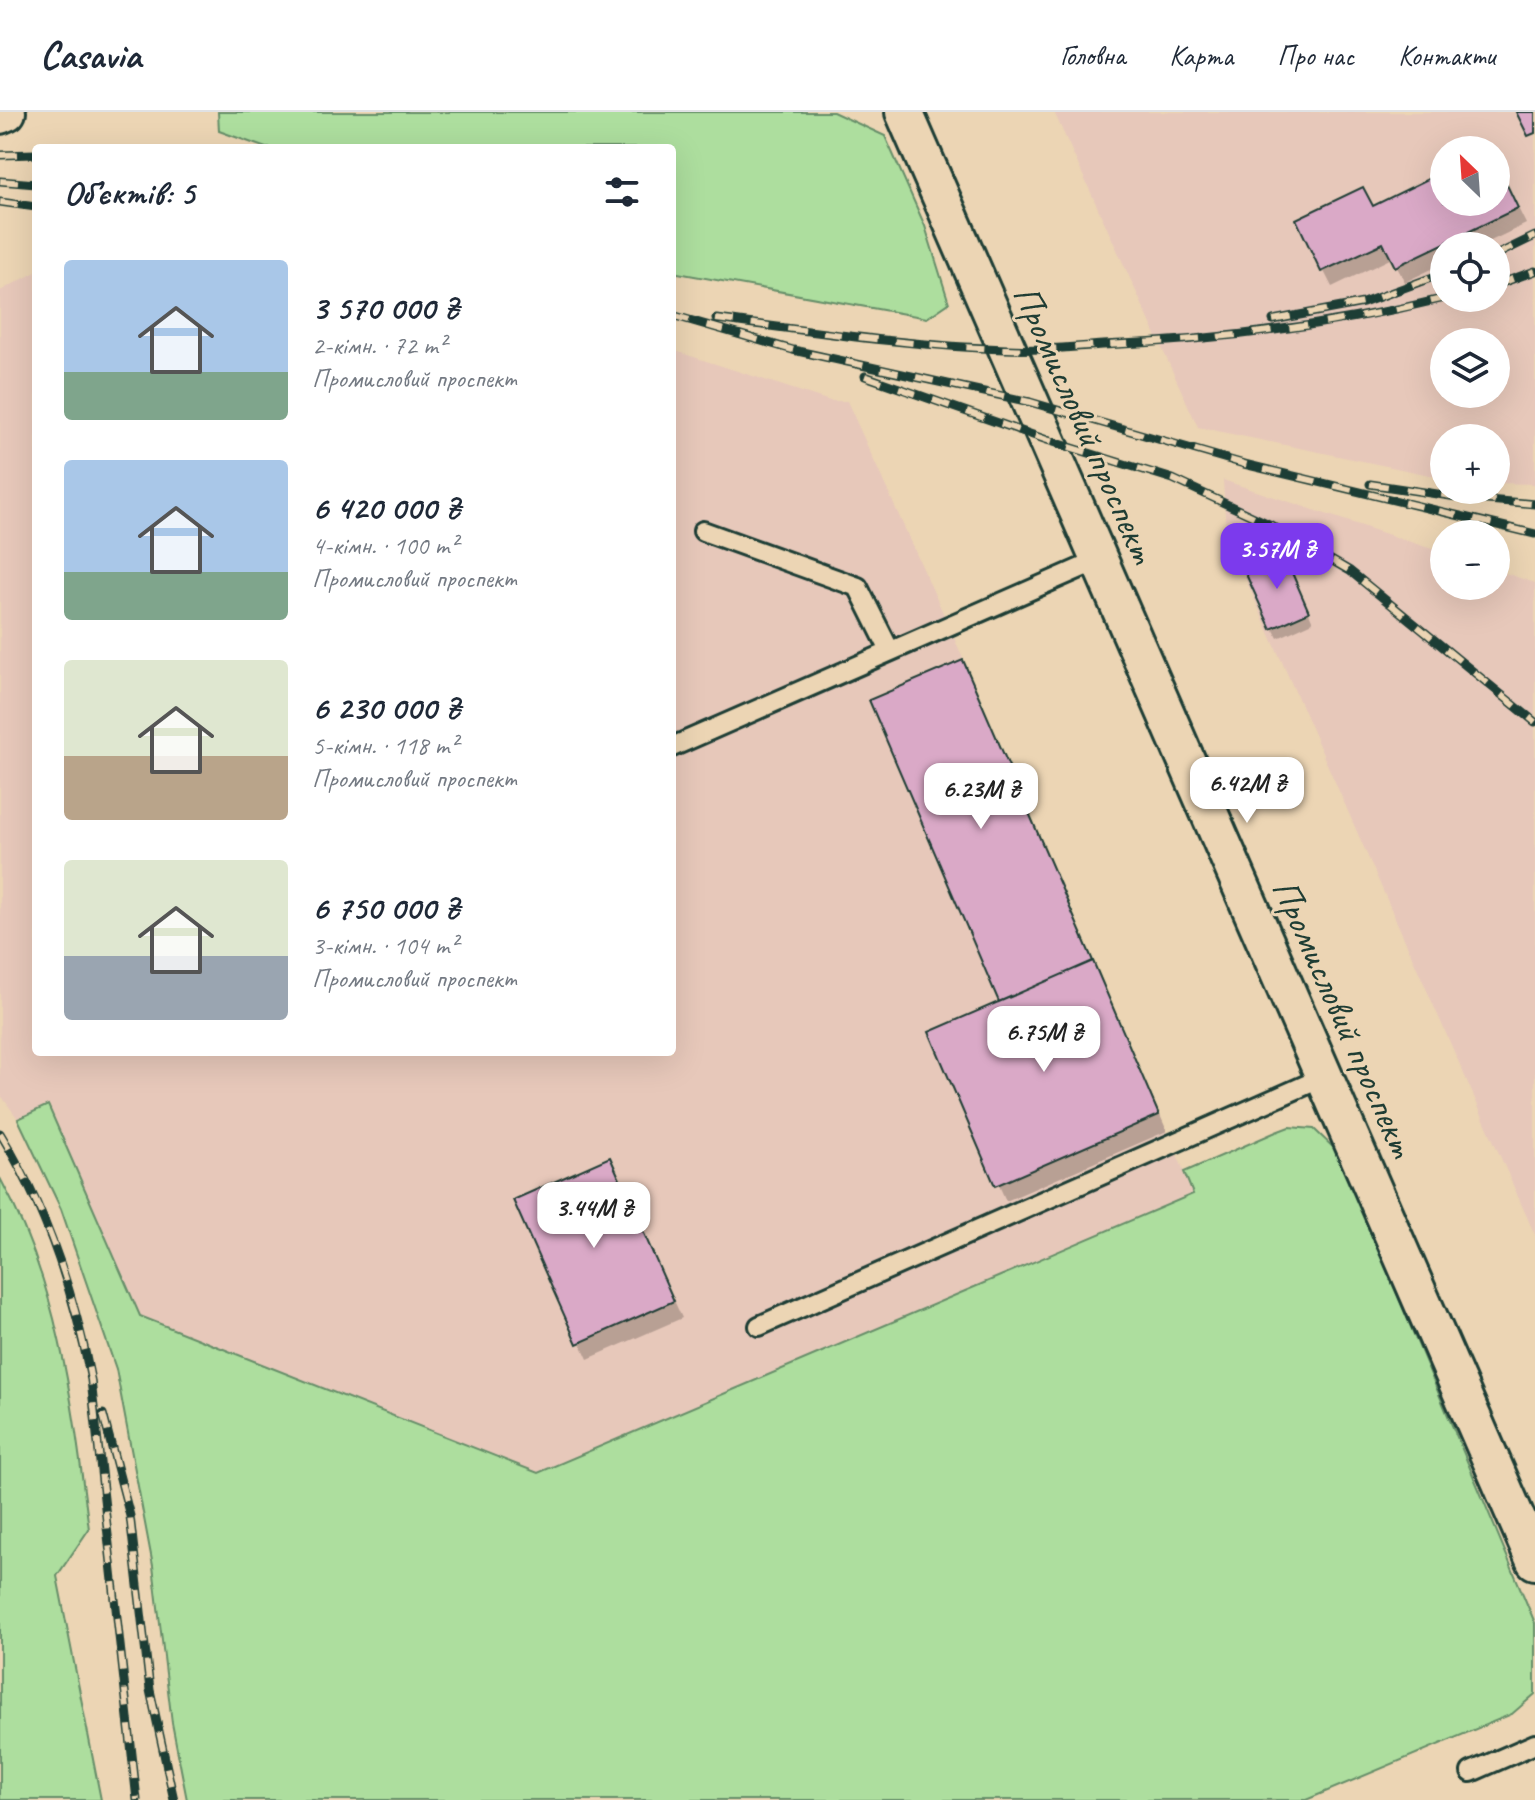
<!DOCTYPE html>
<html lang="uk">
<head>
<meta charset="utf-8">
<style>
  body { margin:0; font-family:Caveat,sans-serif; background:#f6f6f7; color:#1f2937; height:100vh; display:flex; flex-direction:column; font-size:30px; white-space:nowrap }
  * { box-sizing:border-box; margin:0 }
  p { font-size:26px; color:#747a83 }
  .icon { flex:none; width:44px; height:44px; fill:none; stroke:currentColor; stroke-width:2; stroke-linecap:round; stroke-linejoin:round }
  .map { position:relative; flex:1; overflow:hidden }
  .sheet { position:absolute; left:32px; top:32px; width:644px; height:912px; display:flex; flex-direction:column; background:#fff; border-radius:8px; box-shadow:0 8px 32px #0002 }
  .sheet>* { flex:none }
  .needle { width:52px; rotate:335deg }
  .controls { position:absolute; left:1430px; top:24px; display:grid; gap:16px }
  .controls a { display:grid; place-items:center; width:80px; height:80px; border-radius:50%; background:#fff; box-shadow:0 8px 32px #0002; font-size:40px }
  .price { position:absolute; translate:-50% -68px; padding:0 18px; border-radius:16px; background:#fff; color:#222; font-size:26px; line-height:52px; filter:drop-shadow(0 2px 4px #0008) }
  .price::after { content:''; position:absolute; left:50%; top:48px; width:24px; height:18px; margin-left:-12px; background:inherit; clip-path:polygon(0 0,100% 0,50% 100%) }
  .price.active { background:#7c3aed; color:#fff }
  ul { padding:0; list-style:none }
  li { display:flex; align-items:center; gap:24px; height:200px; padding:0 32px }
  li span { display:grid; place-items:center; flex:none; width:224px; height:160px; border-radius:8px; color:#555 }
  li>.icon { margin-inline-start:auto }
  span .icon { width:96px; height:96px; fill:#fffc; stroke-width:1 }
  li b { font-size:34px }
  h2 { display:flex; justify-content:space-between; align-items:center; height:96px; padding:0 32px; font-size:34px }
  header { display:flex; align-items:center; gap:48px; box-sizing:border-box; height:112px; padding:0 40px; background:#fff; border-bottom:2px solid #e0e1e3 }
  header strong { font-size:38px }
  nav { display:flex; gap:44px; margin-inline-start:auto; font-size:28px }
  .map>svg:first-child { display:block }
</style>
</head>
<body>
<header>
<strong>Casavia</strong>
<nav><a>Головна</a><a>Карта</a><a>Про нас</a><a>Контакти</a></nav>
</header>
<div class="map">
<svg width="1535" height="1688" viewBox="0 0 1535 1688">
  <rect width="100%" height="100%" fill="#ecd5b4"/>
  <filter id="ink" filterUnits="userSpaceOnUse"><feTurbulence type="fractalNoise" baseFrequency=".0125" numOctaves="2"/><feDisplacementMap in="SourceGraphic" scale="16" xChannelSelector="R" yChannelSelector="G"/><feConvolveMatrix kernelMatrix="1 2 1 2 8 2 1 2 1" color-interpolation-filters="sRGB"/></filter>
  <g filter="url(#ink)">
    <path fill="#e7c8ba" fill-rule="evenodd" d="M1054 0H1535V372L1496 371V326H1444V366L1198 315ZM1444 38H1496V90H1444ZM1444 134H1496V186H1444ZM1444 230H1496V282H1444Z
      M36 160V940H672V238L830 289H847L949 514 1194 1082 538 1361 139 1204 49 993 18 1007 0 982V179Z
      M1223 368 1444 441V474H1496V458L1535 471V1123L1226 423Z"/>
    <path fill="#adde9e" stroke="#668e69" stroke-width="2" d="M218 0H833L885 24 925 114 949 191 927 206 672 160V36H266L219 19Z
      M48 993 140 1204 538 1361 1193 1082 1184 1060 1276 1020 1289 1015 1314 1017 1337 1039 1535 1511V1582L1512 1602 1306 1688H187L172 1611 153 1454 116 1257 61 1097 18 1007Z
      M0 1066C60 1175 73 1295 89 1417L57 1464 101 1688H0Z"/>
    <path fill="#0003" d="M1496 52 1526 112 1480 134H1444V151L1405 170 1392 146 1332 175 1298 108 1373 96 1444 62V90H1496Z
      M1288 453 1313 510 1278 526 1273 516Z
      M962 550 1167 1019 1006 1089 931 921 1002 891Z
      M610 1048 682 1206 588 1247 516 1089Z"/>
    <path fill="#daa9c7" stroke="#1f3d34" stroke-width="2" d="M1516 0H1535V21L1528 24Z
      M1496 50 1518 96 1395 155 1383 131 1321 160 1296 107 1363 75 1373 94 1444 59V90H1496Z
      M1283 440 1309 500 1271 517 1244 458Z
      M963 548 1093 849 999 890 869 588Z
      M1093 849 1159 1003 995 1074 929 920Z
      M610 1045 674 1189 577 1232 513 1088Z"/>
    <g fill="none" stroke-linecap="round" stroke-linejoin="round">
      <g stroke="#1f3d34" stroke-width="24">
        <path id="lane" d="M703 419 858 475 890 539
          M672 635 1099 448
          M759 1214 1324 965
          M1471 1660 1535 1632"/>
      </g>
      <g stroke="#1f3d34" stroke-width="42">
        <path id="street" d="M904 0 1535 1449
          M0 3 7 0"/>
      </g>
      <use href="#lane" stroke="#ecd5b4" stroke-width="18"/>
      <use href="#street" stroke="#ecd5b4" stroke-width="36"/>
      <g stroke="#1f3d34" stroke-width="9">
        <path id="rail" d="M0 43 36 42
          M0 69 36 72
          M0 90 36 95
          M1496 143 1535 124
          M1496 173 1535 159
          M672 203 793 238 1030 290 1244 352 1535 422
          M716 207C812 219 909 234 1006 237 1038 239 1071 235 1103 233 1219 228 1332 214 1445 186
          M1273 208 1363 191 1444 161
          M865 264 1047 328 1173 367 1269 412 1350 459 1535 610
          M1370 372 1464 386 1535 392
          M0 1021C47 1098 74 1180 91 1268L137 1688
          M103 1302 130 1404 150 1578 174 1688"/>
      </g>
      <use href="#rail" stroke="#ecd5b4" stroke-width="6" stroke-dasharray="18" stroke-linecap="butt"/>
    </g>
  </g>
  <g text-anchor="middle" dominant-baseline="central" stroke-width="6" stroke-linejoin="round" paint-order="stroke">
    <g font-size="38" fill="#1f3d34" stroke="#ecd5b4">
      <text transform="translate(1085 312) rotate(66)">Промисловий проспект</text>
      <text transform="translate(1344 906) rotate(66)">Промисловий проспект</text>
    </g>
  </g>
</svg>
<div class="controls">
<a><svg class="needle" viewBox="-14 -14 28 28"><path d="M0-13l5 13h-10z" fill="#e53935"/><path d="M0 13l5-13h-10z" fill="#747a83"/></svg></a>
<a><svg class="icon" aria-label="locate" viewBox="0 0 24 24"><circle cx="12" cy="12" r="6"/><path d="M12 2v4M12 18v4M2 12h4M18 12h4"/></svg></a>
<a><svg class="icon" aria-label="layers" viewBox="0 0 24 24"><path d="M12 4l9 5-9 5-9-5zM3 14l9 5 9-5"/></svg></a>
<a>+</a>
<a>−</a>
</div>
<b class="price active" style="left:1277px;top:479px">3.57M ₴</b>
<b class="price" style="left:1247px;top:713px">6.42M ₴</b>
<b class="price" style="left:981px;top:719px">6.23M ₴</b>
<b class="price" style="left:1044px;top:962px">6.75M ₴</b>
<b class="price" style="left:594px;top:1138px">3.44M ₴</b>
<section class="sheet">
<h2>Об’єктів: 5<svg class="icon" aria-label="filters" viewBox="0 0 24 24"><path d="M4 7h16M4 17h16"/><circle cx="9" cy="7" r="2"/><circle cx="15" cy="17" r="2"/></svg></h2>
<ul>
<li><span style="background:linear-gradient(#a9c7e8 70%,#7fa58c 0)"><svg class="icon" aria-label="home" viewBox="0 0 24 24"><path d="M3 11l9-7 9 7M6 9v11h12V9"/></svg></span><div><b>3 570 000 ₴</b><p>2-кімн. · 72 m²</p><p>Промисловий проспект</p></div></li>
<li><span style="background:linear-gradient(#a9c7e8 70%,#7fa58c 0)"><svg class="icon" aria-label="home" viewBox="0 0 24 24"><path d="M3 11l9-7 9 7M6 9v11h12V9"/></svg></span><div><b>6 420 000 ₴</b><p>4-кімн. · 100 m²</p><p>Промисловий проспект</p></div></li>
<li><span style="background:linear-gradient(#dfe7d0 60%,#b9a48a 0)"><svg class="icon" aria-label="home" viewBox="0 0 24 24"><path d="M3 11l9-7 9 7M6 9v11h12V9"/></svg></span><div><b>6 230 000 ₴</b><p>5-кімн. · 118 m²</p><p>Промисловий проспект</p></div></li>
<li><span style="background:linear-gradient(#dfe7d0 60%,#9aa5b1 0)"><svg class="icon" aria-label="home" viewBox="0 0 24 24"><path d="M3 11l9-7 9 7M6 9v11h12V9"/></svg></span><div><b>6 750 000 ₴</b><p>3-кімн. · 104 m²</p><p>Промисловий проспект</p></div></li>
</ul>
</section>
</div>
</body>
</html>
